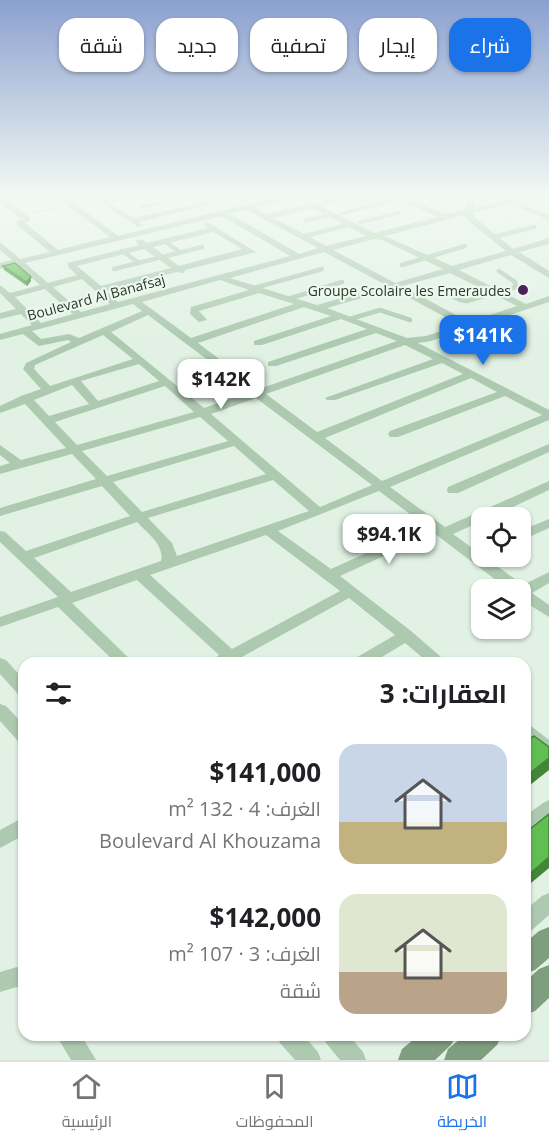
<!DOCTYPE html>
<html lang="ar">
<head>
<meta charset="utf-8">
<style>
  body { margin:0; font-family:"Open Sans",Cairo,sans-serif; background:#f2f2f2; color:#202124; direction:rtl; height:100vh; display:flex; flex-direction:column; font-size:22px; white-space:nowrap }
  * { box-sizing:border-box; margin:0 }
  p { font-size:20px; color:#757577 }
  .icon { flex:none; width:33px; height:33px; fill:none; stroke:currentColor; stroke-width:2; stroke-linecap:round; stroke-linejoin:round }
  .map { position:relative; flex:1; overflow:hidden; direction:ltr }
  .sheet { position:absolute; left:18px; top:657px; width:513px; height:384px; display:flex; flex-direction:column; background:#fff; border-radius:18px; box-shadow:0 2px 4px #0004; direction:rtl }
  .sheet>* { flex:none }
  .hud { position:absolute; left:18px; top:18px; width:513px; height:54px; direction:rtl; display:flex; gap:12px }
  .controls { position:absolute; left:471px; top:507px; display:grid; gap:12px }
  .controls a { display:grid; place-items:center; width:60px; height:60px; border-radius:12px; background:#fff; box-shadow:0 2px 4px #0004; font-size:30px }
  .price { position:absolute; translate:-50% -51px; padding:0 14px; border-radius:12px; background:#fff; color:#222; font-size:20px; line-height:39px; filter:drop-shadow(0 2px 3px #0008) }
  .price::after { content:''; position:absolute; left:50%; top:36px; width:18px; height:14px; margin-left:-9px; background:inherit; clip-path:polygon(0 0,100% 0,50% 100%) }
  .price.selected { background:#1a73e8; color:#fff }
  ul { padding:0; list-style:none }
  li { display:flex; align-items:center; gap:18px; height:150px; padding:0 24px }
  li span { display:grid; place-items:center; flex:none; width:168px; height:120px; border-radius:18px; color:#555 }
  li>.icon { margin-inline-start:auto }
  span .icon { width:72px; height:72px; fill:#fffc; stroke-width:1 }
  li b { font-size:26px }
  h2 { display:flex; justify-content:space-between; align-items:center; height:72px; padding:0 24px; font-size:26px }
  .chip { padding:0 21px; border-radius:18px; background:#fff; box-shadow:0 2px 4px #0004; font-size:21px; line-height:54px }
  .chip.selected { background:#1a73e8; color:#fff }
  .tab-bar { display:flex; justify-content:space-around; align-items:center; height:84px; border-top:2px solid #e0e0e0; background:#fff; font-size:16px; color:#757577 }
  .tab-bar a { display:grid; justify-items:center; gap:3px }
  .tab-bar .selected { color:#1a73e8 }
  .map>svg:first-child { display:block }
</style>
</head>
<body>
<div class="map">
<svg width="549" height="1060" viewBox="0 0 549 1060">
  <rect width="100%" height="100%" fill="#e1f2e4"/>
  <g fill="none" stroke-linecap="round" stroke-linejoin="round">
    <path stroke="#98b599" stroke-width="1.5" stroke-dasharray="2 2" stroke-linecap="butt" d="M13 199 45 193
      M34 213 60 207"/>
    <path stroke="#adcab0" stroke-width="4.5" d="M493 237 534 227
      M164 241 180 252
      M122 251 138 262
      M402 265 465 246
      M114 269 202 247
      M254 288 322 269
      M439 289 460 300 467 301 516 287 515 282 499 271
      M288 299 342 282
      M350 319 380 310 410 320"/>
    <path fill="#adcab0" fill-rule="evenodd" d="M51 193H60L118 236 294 193H313L304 197 321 206V202L364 193V197L321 206 374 233 437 217 409 204V200H412L445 214 464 210 471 193H479L473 208 502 201 485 193C495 193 500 197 509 199 519 200 537 193 549 193V195L518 202 549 215V220L509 204 473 213 474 217 513 249 549 238V244L519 252 549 271V278L511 255 459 270 526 304 549 296V302L431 341 418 343 549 410V420L390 487 445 527 549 481V490L489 518H482V521L453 534 523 585 549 572V583L532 593 549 605V617L520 599V590H509L434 533 340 576 411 631 448 663H429L405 643 372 663H352L354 659 395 635 349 598 231 663H210L219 655 137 580 72 603 134 663H116L58 607 0 627V617L58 597 0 542V531L5 532 26 551 130 516 102 486 0 516V508L96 479 72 454 0 474V466L10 463 0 455V445L21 460 66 448 25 404 0 413V406L21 396 41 389 23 369 26 363 71 342 68 340 39 346 23 334 0 340V334L32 325 21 314 0 319V313L16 309 0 293V285L10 293 40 285 17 265 0 269V263L12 260 0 250V242L20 259 50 252 17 225V221L22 219 0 202V196L30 217V221L25 223 58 250 110 237ZM296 198 307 205 266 214 255 208ZM313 208 324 214 304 219V223L331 217 343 224 304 234 273 218ZM247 210 318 248 299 254 230 214ZM465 215 467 220 506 251 452 266 385 236ZM222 216 290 256 118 302 106 291 176 272 184 273 185 270 256 252 207 222 203 224 208 228 147 243 143 240H137L136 242 139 245 68 263V267L77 275 48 283 25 263ZM349 227 366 236 326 246 310 237ZM213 232 242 249 179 266 153 247ZM374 239 382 240 443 269 395 283 333 250ZM144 249 171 268 101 286 77 266ZM324 252 386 285 317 305 230 278ZM450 273 517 306 469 322 402 286ZM82 279 110 304 81 312 53 287ZM220 280 249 290 191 307 190 314 199 322 207 320 199 311 259 293 294 304 191 338 142 302ZM45 289 73 314 41 323 15 297ZM393 289 460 325 426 336 407 338 327 308ZM133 304 142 311 79 338 69 334 41 339 32 331ZM304 307 331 316 254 341V345H262L341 319 367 329 268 362V366H276L376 333 397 341 259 389 198 343ZM148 315 250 392 204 408 111 332ZM103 335 133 359 50 386 34 369 35 365ZM405 345 433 359 325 398 327 400H335L442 363 463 374 317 432 266 394ZM139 364 159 381 98 401 81 381ZM471 378 497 392 390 431 388 434 390 437H398L505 396 542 415 382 481 325 438ZM72 385 89 404 49 416 34 400ZM165 386 194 412 77 445 55 422ZM256 398 372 485 320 507 211 414ZM200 417 228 441 107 476 82 451ZM234 446 266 474 142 512 113 482ZM273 480 309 511 177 556 172 543 148 518ZM379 491 426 526 331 569 278 531ZM137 522C147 533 165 545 161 561L71 592 34 558ZM266 535 340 591 232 649 150 575Z
      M86 193H95L105 199 134 193H148L110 203 133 218 245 193 254 194 139 222 142 225 138 227Z
      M190 193H204L143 208 139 206Z
      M413 193H422L418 195Z
      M389 198H392V202L342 215 338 213Z
      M397 211H400V215L360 224 356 222Z
      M549 444V452L458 493H448L447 490 448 487Z
      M549 519V528L520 541V531Z
      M0 658 6 660 24 680V696L18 694 0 674Z
      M0 704 6 706 24 725V743L18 741 0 721Z
      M525 724 531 726 549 740V757L543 755 525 740Z
      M549 800V819L532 833 525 835V816L543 803Z
      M24 817V835L0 848V830Z
      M549 893V915L532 930 525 932V910L542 896Z
      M17 967 24 969V989L17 987 0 992V972Z
      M56 1035H81L96 1060H71Z
      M277 1035H303L318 1052 321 1060H295L280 1043Z
      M323 1035H349L363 1052 366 1060H340L326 1043Z"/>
    <path fill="#7f9d7f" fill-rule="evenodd" d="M549 927V958L535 970 525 974V943L539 931Z
      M549 965V998L535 1011 525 1015V982L539 969Z
      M419 1035H456L451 1045 435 1060H398L402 1049Z
      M465 1035H502L497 1045 481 1060H444L448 1049Z"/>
  </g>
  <path fill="#53a347" d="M3 266 31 277V281L27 286 4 270Z"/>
  <path fill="#44853a" d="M31 277V281L27 286 26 282Z
    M549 758V770L525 789V777Z
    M549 857V868L525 888V878Z"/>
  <path fill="#61be53" stroke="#44853a" stroke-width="1.5" d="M15 263 31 277 26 282 3 266Z
    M534 736 549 747V758L525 777V742Z
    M549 814V857L525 878V833Z"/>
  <linearGradient id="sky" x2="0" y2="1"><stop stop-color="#8ba0d0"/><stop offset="0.57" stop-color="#f2f9f3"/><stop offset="1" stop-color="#f2f9f3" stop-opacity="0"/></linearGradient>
  <rect width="549" height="341" fill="url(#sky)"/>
  <circle fill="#482358" stroke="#edf9ef" stroke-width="2" cx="523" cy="290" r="6"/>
  <g text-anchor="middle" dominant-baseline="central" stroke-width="4.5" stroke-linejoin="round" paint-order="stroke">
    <g font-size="14" fill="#2c392b" stroke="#edf9ef" text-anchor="end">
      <text x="511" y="290">Groupe Scolaire les Emeraudes</text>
    </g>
    <g font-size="14" fill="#2c392b" stroke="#edf9ef">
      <text transform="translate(96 297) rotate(-15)">Boulevard Al Banafsaj</text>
    </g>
  </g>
</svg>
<div class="controls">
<a><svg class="icon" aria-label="locate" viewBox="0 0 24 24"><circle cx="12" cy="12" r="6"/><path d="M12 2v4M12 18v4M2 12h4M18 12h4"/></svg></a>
<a><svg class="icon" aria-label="layers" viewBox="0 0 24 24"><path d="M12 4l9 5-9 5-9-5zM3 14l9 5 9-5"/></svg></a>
</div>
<b class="price selected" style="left:483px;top:366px">$141K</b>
<b class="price" style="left:221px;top:410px">$142K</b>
<b class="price" style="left:389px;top:565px">$94.1K</b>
<div class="hud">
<a class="chip selected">شراء</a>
<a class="chip">إيجار</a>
<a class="chip">تصفية</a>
<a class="chip">جديد</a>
<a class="chip">شقة</a>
</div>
<section class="sheet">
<h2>العقارات: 3<svg class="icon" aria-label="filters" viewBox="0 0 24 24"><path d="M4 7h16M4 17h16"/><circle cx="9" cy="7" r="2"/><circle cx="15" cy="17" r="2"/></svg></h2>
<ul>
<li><span style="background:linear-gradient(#c9d6e8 65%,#c2b280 0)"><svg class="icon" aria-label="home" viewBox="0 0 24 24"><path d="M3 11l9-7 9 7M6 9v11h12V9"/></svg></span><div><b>$141,000</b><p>الغرف: 4 · 132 m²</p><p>Boulevard Al Khouzama</p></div></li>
<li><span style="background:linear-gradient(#dfe7d0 65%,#b9a48a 0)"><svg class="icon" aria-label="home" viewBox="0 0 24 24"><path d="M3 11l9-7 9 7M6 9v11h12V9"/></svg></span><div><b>$142,000</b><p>الغرف: 3 · 107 m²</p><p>شقة</p></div></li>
</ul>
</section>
</div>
<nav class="tab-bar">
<a class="selected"><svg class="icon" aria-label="map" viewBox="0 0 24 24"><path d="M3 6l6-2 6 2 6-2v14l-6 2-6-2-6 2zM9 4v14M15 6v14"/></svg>الخريطة</a>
<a><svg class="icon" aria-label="saved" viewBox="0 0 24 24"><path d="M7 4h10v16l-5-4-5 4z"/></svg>المحفوظات</a>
<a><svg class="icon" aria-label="home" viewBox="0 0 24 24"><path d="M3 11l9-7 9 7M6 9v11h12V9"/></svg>الرئيسية</a>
</nav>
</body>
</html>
